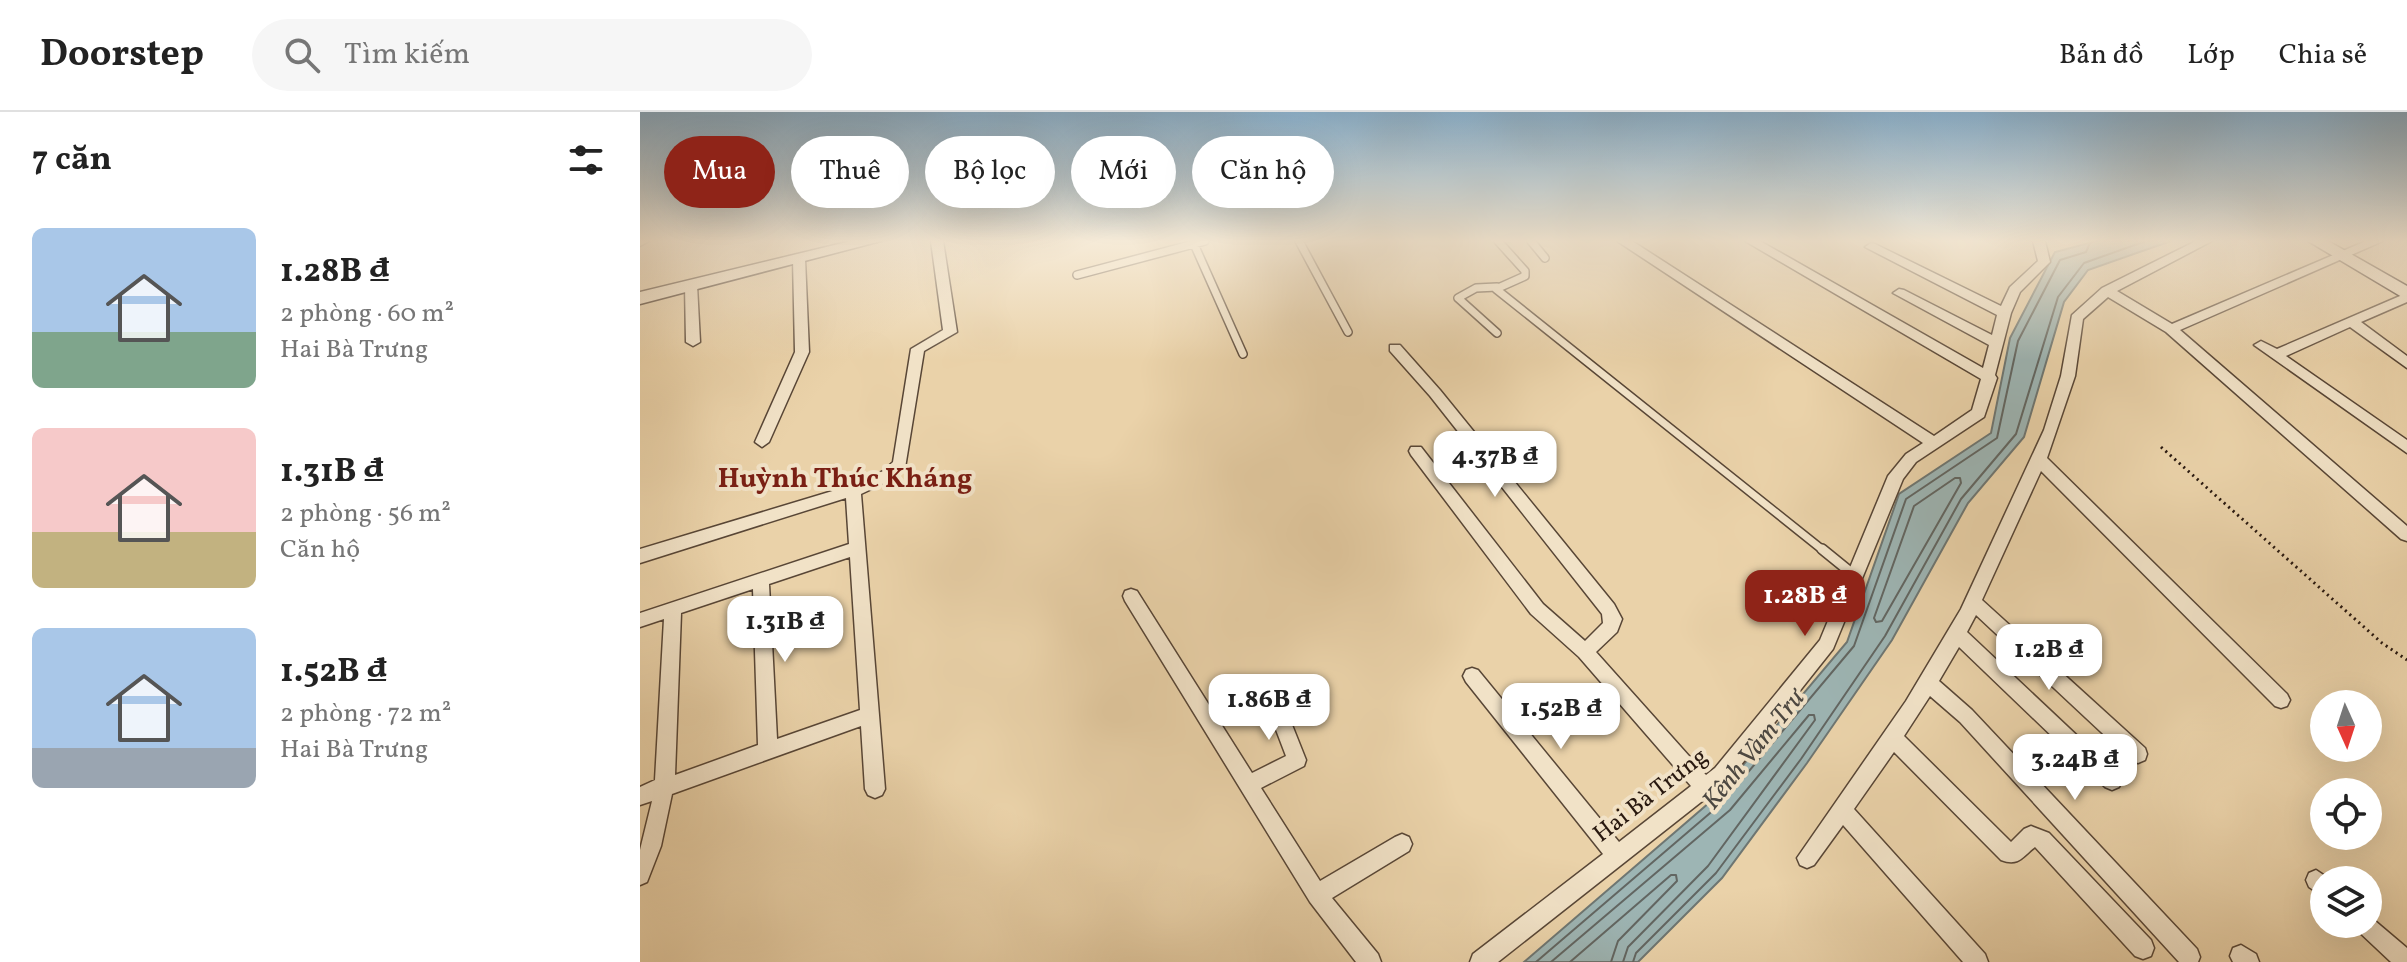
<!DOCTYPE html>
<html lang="vi">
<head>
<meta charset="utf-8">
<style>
  body { margin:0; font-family:Vollkorn,serif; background:#f6f6f6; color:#222; height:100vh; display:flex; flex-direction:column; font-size:30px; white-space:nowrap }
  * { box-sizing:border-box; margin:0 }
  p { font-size:26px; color:#767676 }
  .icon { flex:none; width:44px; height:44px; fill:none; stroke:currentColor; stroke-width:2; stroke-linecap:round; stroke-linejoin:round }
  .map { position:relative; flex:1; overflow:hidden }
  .sheet { display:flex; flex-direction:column; background:#fff; width:640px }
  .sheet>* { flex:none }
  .top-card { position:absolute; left:24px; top:24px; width:760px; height:72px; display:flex; gap:16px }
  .needle { width:52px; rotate:177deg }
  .controls { position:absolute; left:1670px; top:578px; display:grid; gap:16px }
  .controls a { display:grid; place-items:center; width:72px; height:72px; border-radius:50%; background:#fff; box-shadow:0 8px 32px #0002; font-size:40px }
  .price { position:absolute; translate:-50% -68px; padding:0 18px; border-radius:16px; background:#fff; color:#222; font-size:26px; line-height:52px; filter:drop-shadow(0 2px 4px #0008) }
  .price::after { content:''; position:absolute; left:50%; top:48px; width:24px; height:18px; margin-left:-12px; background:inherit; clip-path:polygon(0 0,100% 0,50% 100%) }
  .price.on { background:#8f2418; color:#fff }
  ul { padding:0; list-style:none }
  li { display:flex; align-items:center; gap:24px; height:200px; padding:0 32px }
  li span { display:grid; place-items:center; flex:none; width:224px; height:160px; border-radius:12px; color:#555 }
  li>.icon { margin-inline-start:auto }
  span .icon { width:96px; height:96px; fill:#fffc; stroke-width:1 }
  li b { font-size:34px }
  h2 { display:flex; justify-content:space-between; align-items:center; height:96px; padding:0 32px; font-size:34px }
  .chip { padding:0 28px; border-radius:36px; background:#fff; box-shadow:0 8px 32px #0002; font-size:28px; line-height:72px }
  .chip.on { background:#8f2418; color:#fff }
  header { display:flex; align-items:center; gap:48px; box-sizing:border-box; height:112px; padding:0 40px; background:#fff; border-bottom:2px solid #e0e0e0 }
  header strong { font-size:38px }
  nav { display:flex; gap:44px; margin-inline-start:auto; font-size:28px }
  .search { width:560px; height:72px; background:#f6f6f6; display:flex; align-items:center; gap:20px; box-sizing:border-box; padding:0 28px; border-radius:44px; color:#767676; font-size:30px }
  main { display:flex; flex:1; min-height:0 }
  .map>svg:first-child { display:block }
</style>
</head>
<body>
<header>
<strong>Doorstep</strong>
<div class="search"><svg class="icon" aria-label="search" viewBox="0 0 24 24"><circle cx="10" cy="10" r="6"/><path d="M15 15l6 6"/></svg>Tìm kiếm</div>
<nav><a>Bản đồ</a><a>Lớp</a><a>Chia sẻ</a></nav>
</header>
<main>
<section class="sheet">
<h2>7 căn<svg class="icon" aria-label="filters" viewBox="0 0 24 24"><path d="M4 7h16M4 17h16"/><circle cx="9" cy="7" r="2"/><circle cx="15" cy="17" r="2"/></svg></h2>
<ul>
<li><span style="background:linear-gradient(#a9c7e8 65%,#7fa58c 0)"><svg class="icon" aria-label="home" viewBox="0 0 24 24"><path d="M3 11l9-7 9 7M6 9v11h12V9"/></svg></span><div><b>1.28B ₫</b><p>2 phòng · 60 m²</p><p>Hai Bà Trưng</p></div></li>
<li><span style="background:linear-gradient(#f6c9c9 65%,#c2b280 0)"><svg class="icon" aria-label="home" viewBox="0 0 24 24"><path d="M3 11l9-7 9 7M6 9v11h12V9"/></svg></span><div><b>1.31B ₫</b><p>2 phòng · 56 m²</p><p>Căn hộ</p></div></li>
<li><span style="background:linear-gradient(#a9c7e8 75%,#9aa5b1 0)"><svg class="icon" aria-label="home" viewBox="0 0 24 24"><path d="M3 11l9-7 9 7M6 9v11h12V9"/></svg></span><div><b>1.52B ₫</b><p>2 phòng · 72 m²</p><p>Hai Bà Trưng</p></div></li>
</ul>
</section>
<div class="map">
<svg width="1767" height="850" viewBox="0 0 1767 850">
  <rect width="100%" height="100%" fill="#ead2a9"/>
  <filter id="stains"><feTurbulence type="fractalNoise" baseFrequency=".0025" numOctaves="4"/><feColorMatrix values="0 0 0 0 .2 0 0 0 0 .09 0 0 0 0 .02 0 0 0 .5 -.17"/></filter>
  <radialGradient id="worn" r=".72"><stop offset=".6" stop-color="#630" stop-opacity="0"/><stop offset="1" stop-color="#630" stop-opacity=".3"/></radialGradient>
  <path fill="#9db5b4" stroke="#6e7672" stroke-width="2" d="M1457 129H1531L1448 158 1424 190 1384 325 1328 391 1252 528 1167 651 1082 766 998 850H884L1077 684 1207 530 1259 382 1351 321 1370 226 1415 140Z"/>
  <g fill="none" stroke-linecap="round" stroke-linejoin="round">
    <path stroke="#626662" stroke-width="2" d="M1315 366H1320L1321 371 1242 509 1236 510 1234 506 1274 394Z
      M896 850 1083 690 1214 534 1266 387 1357 326 1378 229 1420 148 1446 140 1451 129
      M911 850 1090 698 1169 603H1174L1175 608 1068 754 988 835 983 850
      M930 850 1031 763H1036L1037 769 978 829 971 850
      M993 850 996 841 1076 761 1161 647 1245 524 1321 387 1376 322 1418 185 1444 151 1506 129"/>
    <g stroke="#584636" stroke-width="10">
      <path id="lane-far1" d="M659 129 708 220
        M858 129 885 159V164L856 177 1184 439
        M891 129 905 146
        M554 132 603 242
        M437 163 565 129
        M857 175 836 176 818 186 857 221"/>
    </g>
    <g stroke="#584636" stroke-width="12">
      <path id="lane" d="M1182 437 1214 463"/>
    </g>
    <g stroke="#584636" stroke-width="3">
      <path id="street" d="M0 129H9L0 134Z
        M291 129H303L317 220 284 239 265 356 253 367 221 382 245 677 242 683 235 686 228 683 225 677 221 614 32 682 21 734 7 770 0 773V738L12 689 0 693V675L15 668 24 507 0 515V501L209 432 206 386 0 451V437L219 371 243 359 253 350 271 237 303 218ZM210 445 220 598 137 627 129 472ZM113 477 118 633 35 663 41 501Z
        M977 129H992L1294 324 1332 298 1341 267 1105 129H1120L1343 256 1349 233 1253 181 1259 177 1264 178 1352 223 1357 203 1225 135 1231 131 1235 132 1361 194 1370 175 1398 149 1393 129H1405L1410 150 1380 180 1371 201 1355 263 1357 266 1344 305 1276 350 1263 367 1193 537 1089 668 858 850H830L833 842 963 742 826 570 823 564 826 558 832 556 838 558 979 730 1051 674 939 545 891 502 771 343 769 339 771 335H781L903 492 945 529 963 511 962 502 790 284 750 239V233H760L800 278 974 492 982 507 977 520 956 540 1066 663 1075 656 1180 528 1248 364 1266 342 1283 331Z
        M1556 129H1572L1477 179 1532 212 1726 129H1743L1540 218 1767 414V429L1761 427 1526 220 1468 185 1443 207 1435 264 1407 346 1647 582 1650 588 1647 594 1641 596 1635 594 1401 359 1342 488 1505 636 1507 642 1505 648 1498 651 1491 648 1336 503 1327 520 1479 663 1482 669 1479 675 1472 678 1465 675 1319 535 1299 569 1332 598 1557 837 1560 845 1558 850H1539L1320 610 1290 584 1264 624 1371 730 1384 717 1391 714 1409 721 1511 828 1514 836 1511 844 1503 847 1495 844 1395 735C1383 744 1379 755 1361 748L1254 640 1214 697 1345 842 1348 850H1323L1203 713 1174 753 1167 756 1160 753 1157 746 1266 589 1321 497 1404 318 1421 264 1432 203 1462 176Z
        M159 143 165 147 169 240 129 330 122 335 115 330 155 240 153 147Z
        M51 169 57 173 60 230 53 234 46 230 45 173Z
        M1767 181V190L1721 210 1767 244V256L1710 215 1646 244 1767 328V341L1614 233 1621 229 1637 237Z
        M491 477 497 479 612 661 646 644 622 581 625 575 631 573 637 575 666 648 664 654 621 676 680 769 755 725 762 722 769 725 772 732 769 739 692 786 738 842 741 850H716L670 790 485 489 483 484 485 479Z
        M1676 758 1691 768H1684V785L1669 775 1666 768 1669 761Z
        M1728 803 1767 836V850H1751L1718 819 1714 812H1728Z
        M1601 833 1616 842 1619 850H1593L1590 844 1593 836Z"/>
    </g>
    <g stroke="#28180f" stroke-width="3">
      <path id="secondary" d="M211 129H241L0 192V180Z
        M1668 129H1688L1767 174V188Z"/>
    </g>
    <path stroke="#28180f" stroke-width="3" stroke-dasharray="2 4" stroke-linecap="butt" d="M1521 335 1742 531 1767 548"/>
    <use href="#lane-far1" stroke="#f1e2c7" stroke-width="7"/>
    <use href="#lane" stroke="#f1e2c7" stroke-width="9"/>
    <use href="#street" fill="#f1e2c7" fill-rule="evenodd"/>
    <use href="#secondary" fill="#f1e2c7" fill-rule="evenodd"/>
  </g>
  <linearGradient id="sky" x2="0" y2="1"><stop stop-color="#8ab4d3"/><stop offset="0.52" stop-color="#f6ebd8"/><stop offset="1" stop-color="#f6ebd8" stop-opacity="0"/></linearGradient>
  <rect width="1767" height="248" fill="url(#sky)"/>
  <g text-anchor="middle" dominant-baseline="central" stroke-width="8" stroke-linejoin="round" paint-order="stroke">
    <g font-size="24" fill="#28180f" stroke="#f1e2c7">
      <text transform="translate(1011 684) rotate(-38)">Hai Bà Trưng</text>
    </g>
    <g font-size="26" font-style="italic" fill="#4b4741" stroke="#f1e2c7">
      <text transform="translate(1114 638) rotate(-51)">Kênh Vàm Trư</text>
    </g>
    <g font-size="28" font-weight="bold" fill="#7a1f14" stroke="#f1e2c7">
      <text x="205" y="367">Huỳnh Thúc Kháng</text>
    </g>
  </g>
  <rect width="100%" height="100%" filter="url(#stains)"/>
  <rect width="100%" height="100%" fill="url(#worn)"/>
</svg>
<div class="controls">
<a><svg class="needle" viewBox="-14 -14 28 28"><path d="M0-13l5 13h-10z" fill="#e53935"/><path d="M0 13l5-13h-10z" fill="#767676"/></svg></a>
<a><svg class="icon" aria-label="locate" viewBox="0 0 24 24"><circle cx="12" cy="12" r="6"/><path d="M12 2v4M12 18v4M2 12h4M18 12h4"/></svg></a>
<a><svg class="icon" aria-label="layers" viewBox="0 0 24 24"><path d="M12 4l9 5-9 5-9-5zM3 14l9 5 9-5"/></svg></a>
</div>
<b class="price" style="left:855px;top:387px">4.37B ₫</b>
<b class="price on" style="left:1165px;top:526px">1.28B ₫</b>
<b class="price" style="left:145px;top:552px">1.31B ₫</b>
<b class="price" style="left:1409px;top:580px">1.2B ₫</b>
<b class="price" style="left:629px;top:630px">1.86B ₫</b>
<b class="price" style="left:921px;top:639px">1.52B ₫</b>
<b class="price" style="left:1435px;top:690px">3.24B ₫</b>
<div class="top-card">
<a class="chip on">Mua</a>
<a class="chip">Thuê</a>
<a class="chip">Bộ lọc</a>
<a class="chip">Mới</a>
<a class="chip">Căn hộ</a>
</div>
</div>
</main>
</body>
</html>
